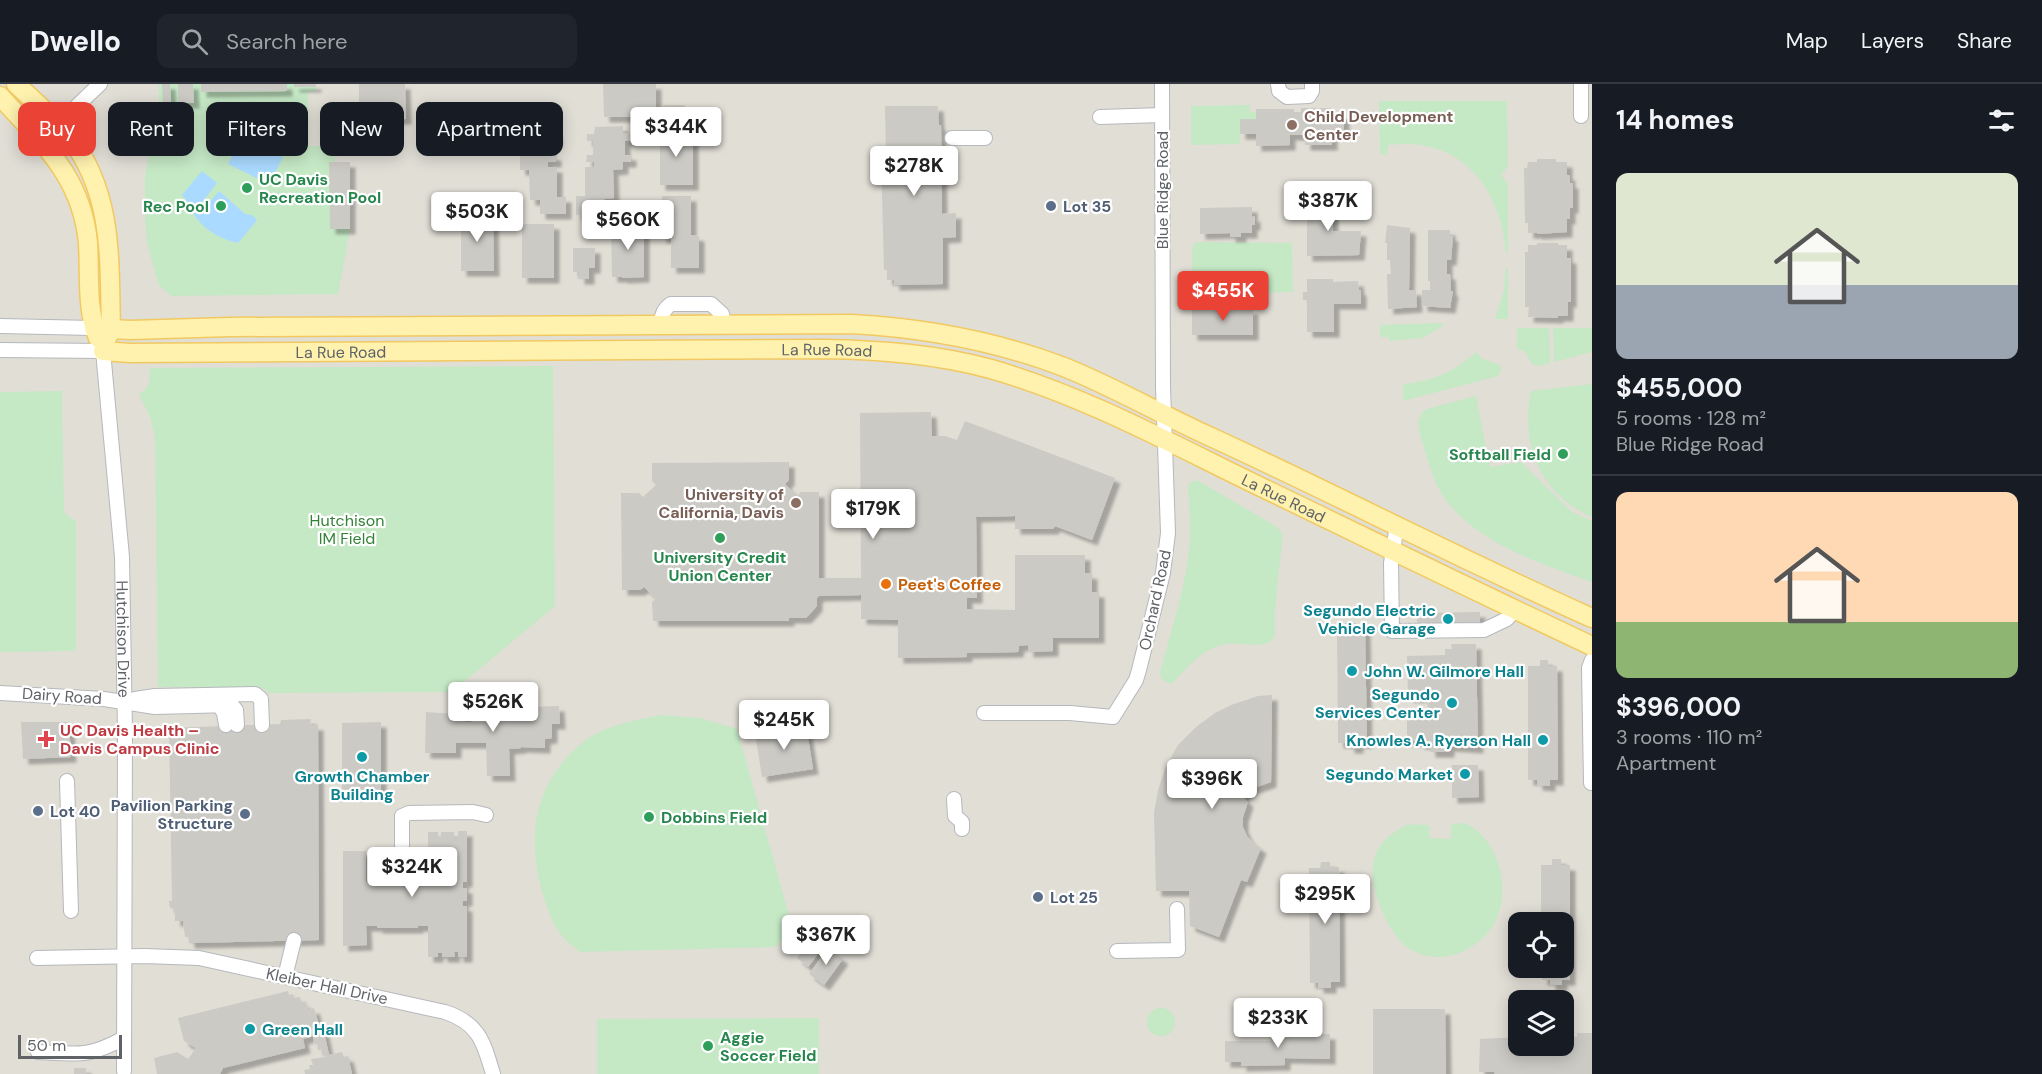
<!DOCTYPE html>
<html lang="en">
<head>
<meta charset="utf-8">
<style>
  body { margin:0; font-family:"DM Sans",sans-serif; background:#20242c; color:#f1f3f6; height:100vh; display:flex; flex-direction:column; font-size:22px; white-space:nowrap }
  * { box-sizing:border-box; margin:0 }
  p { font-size:20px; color:#9ea1a6 }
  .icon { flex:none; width:33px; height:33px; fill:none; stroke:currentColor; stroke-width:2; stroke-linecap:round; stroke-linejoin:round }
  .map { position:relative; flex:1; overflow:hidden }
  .panel { display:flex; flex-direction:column; background:#171b24; width:450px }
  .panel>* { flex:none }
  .guide { position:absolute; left:18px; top:18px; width:570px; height:54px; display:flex; gap:12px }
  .controls { position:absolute; left:1508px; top:828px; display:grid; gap:12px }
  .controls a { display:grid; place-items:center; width:66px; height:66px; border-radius:12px; background:#171b24; box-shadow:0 3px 15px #0003; font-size:30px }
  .scale { position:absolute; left:18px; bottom:15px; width:104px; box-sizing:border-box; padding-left:6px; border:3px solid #5f6368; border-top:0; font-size:16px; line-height:21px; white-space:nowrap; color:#5f6368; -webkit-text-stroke:4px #fff; paint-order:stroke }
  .price { position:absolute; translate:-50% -51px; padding:0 14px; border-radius:6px; background:#fff; color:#222; font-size:20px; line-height:39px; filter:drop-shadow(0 2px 3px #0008) }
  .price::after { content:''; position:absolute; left:50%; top:36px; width:18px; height:14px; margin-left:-9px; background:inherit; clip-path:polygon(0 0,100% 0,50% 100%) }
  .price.current { background:#ea4335; color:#fff }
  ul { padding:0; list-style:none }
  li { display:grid; align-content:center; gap:12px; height:318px; padding:0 24px }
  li+li { border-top:2px solid #363941 }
  li span { display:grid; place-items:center; height:186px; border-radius:12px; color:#555 }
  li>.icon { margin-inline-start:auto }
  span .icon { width:108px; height:108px; fill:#fffc; stroke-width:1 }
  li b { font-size:26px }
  h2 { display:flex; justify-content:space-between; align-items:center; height:72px; padding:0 24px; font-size:26px }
  .tag { padding:0 21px; border-radius:12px; background:#171b24; box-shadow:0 3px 15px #0003; font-size:21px; line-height:54px }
  .tag.current { background:#ea4335; color:#fff }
  header { display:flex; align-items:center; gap:36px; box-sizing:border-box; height:84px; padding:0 30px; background:#171b24; border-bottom:2px solid #363941 }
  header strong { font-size:28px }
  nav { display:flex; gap:33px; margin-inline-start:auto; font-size:21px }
  .search { width:420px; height:54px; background:#20242c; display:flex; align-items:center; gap:15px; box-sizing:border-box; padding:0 21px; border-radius:12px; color:#9ea1a6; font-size:22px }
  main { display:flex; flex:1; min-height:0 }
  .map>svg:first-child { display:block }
</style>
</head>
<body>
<header>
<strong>Dwello</strong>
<div class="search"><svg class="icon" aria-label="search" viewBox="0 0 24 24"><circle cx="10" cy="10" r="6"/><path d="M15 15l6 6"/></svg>Search here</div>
<nav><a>Map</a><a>Layers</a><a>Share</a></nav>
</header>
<main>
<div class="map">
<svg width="1592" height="990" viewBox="0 0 1592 990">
  <defs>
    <filter id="shadow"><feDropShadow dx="5.5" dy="5.5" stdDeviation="1.5" flood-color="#0004"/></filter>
  </defs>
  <rect width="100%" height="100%" fill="#f1efe8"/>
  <path fill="#e1ded6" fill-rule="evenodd" d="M0 0H1592V990H0ZM1518 838H1563V884H1518ZM1518 916H1563V962H1518Z"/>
  <path fill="#c5e8c5" d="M159 0H316V7L308 8 309 62H333L335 78H350V145L338 210 171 212 158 200 147 159 145 132V92L149 67 158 34Z
    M1379 17H1507L1508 82 1501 91 1508 100V169H1506C1503 122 1477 71 1425 62 1413 59 1401 60 1388 61L1387 71 1380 70Z
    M1250 21V28H1256V35H1240V60L1191 61V22Z
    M1196 158 1292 159 1293 208 1197 211 1192 202V163Z
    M1506 184H1508V235H1495L1504 206Z
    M1441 239 1444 241 1423 254 1389 257V253H1380V241Z
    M1517 244H1549L1550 279 1539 282 1532 280 1525 268 1517 264Z
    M1553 244H1592V268L1554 278Z
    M1476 268 1483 275 1500 281 1501 286 1498 292 1403 317V300C1435 296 1451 290 1476 268Z
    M553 282 555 522 452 608 269 609 262 604 158 603 155 353 150 333 139 310C150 303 151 296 149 284Z
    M1592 300V433C1540 411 1520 360 1531 307Z
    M62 307 64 428 76 438V567L0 568V308Z
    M1476 312 1490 383 1521 378 1572 428 1592 437V498C1543 481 1477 459 1446 416 1436 403 1432 388 1427 374 1424 362 1419 350 1418 338L1422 328 1427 325Z
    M1197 396 1277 443 1283 451C1280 478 1276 506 1275 534 1275 541 1276 551 1272 556 1265 565 1238 558 1227 560 1203 563 1188 583 1172 600L1162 596 1160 589C1170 549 1185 507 1189 465 1191 443 1189 421 1188 400Z
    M660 631 700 634 737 645 792 842 776 863 580 868C575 863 568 859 563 853 553 842 546 822 542 807 526 751 535 697 583 658 605 641 634 637 660 631Z
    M1465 739C1499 755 1512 805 1495 838 1488 852 1476 861 1462 868 1446 875 1425 875 1410 865 1400 860 1395 850 1389 841 1373 813 1360 769 1395 748 1398 746 1403 742 1407 741 1413 740 1422 741 1429 741L1430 754 1451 755V740Z
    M1147 938a14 14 0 1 1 28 0a14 14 0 1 1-28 0Z
    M819 934V990H597V935Z"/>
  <path fill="#aadaff" d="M242 52 283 73 269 100 228 80Z
    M202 87 217 99 200 121 205 124 219 107 245 130 252 131 257 136 238 159C219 155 202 145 192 127 189 121 187 116 182 111Z"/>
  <path fill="#cccac5" filter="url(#shadow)" d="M162 0H170L171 19 163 20Z
    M178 0H193L194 19H178Z
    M201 0H287V7L201 8Z
    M294 0H316V3H294Z
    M359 0H405L406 35 359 36Z
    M603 0H656V33H604Z
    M452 19H505V52H452Z
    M663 21H685V25H693V39H663Z
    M885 22H938L939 41H941L942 130 956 129V153L943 154V200L894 201V196H887V186H884L881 70H886Z
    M1301 24H1332V30H1344V46H1332V61H1305V51H1290V61L1256 62V50H1240V35H1256V25H1294V28H1301Z
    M520 42H549V49H557V57H550V71H556V78H548V83H557V113H566V130H540V116H530L529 86H520Z
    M623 42V49L631 50 632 56 625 57V71H631V78H623V85L613 86 614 114 604 115 606 125H603V129L576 131V112H585V83H594V78H586L587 71H593V57H587V50H594L595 43Z
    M660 47H693V101H660Z
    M1537 75H1556V78H1567V91H1570V99H1573V124H1570V135H1567V148L1537 150V149H1528V139H1525L1524 84H1527L1528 78H1537Z
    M329 78H350V145H330Z
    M1314 110H1326V120H1333V147H1361L1359 171 1307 172V119H1314Z
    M662 112H691V151L699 152V184H671V154H661Z
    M1252 123V133L1255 132V141H1252V149H1241V153H1230V149L1200 150V124Z
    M493 131 494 187H461V132Z
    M522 140H554V194H522Z
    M611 140H644V193L622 194V193H612Z
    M1387 141 1410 144 1409 206H1416L1417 223 1388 225 1387 190H1391L1390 176H1387V159H1385Z
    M1428 146H1450V152H1453L1451 176H1447V190H1450L1451 207H1453L1450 224 1422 222V206H1430V197H1428Z
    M1537 159H1558V161H1567V174H1571V218H1568V232H1558V234L1528 233 1529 223H1525V168H1528V161H1537Z
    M573 164H595V184H589V195H579V188H573Z
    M1307 195H1333V198L1358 197 1359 206H1361V220H1334V248H1307V216H1303V208H1307Z
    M1231 222H1241V225H1253V251H1192V225H1231Z
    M931 328 932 352H945L957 356 965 337 1115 394 1092 456 1055 442 1053 445H1015V432L976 433 977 514H967V525L1015 526V471H1085V489L1092 490V508H1099V554H1053V567L1028 568V561L1019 562 1018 568 967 569V573L898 574V536L861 535V511L819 512 817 514V522L806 534H789V537H653L652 518 656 515 644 503 640 506H622L621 409H639L643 413 656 401 652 397V379L789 378V396L785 400 797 412 801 408H819V494H861L860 329Z
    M1480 528V540L1417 541V529Z
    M1345 539H1357V544H1365L1367 659H1358V664H1349V659H1338L1337 544H1345Z
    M1451 560H1476L1478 664 1449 662V668H1430V662L1427 660H1419V657H1407V632L1428 631 1427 613H1408L1407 572 1445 571V565H1452Z
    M1540 576H1548V582H1557L1558 696H1550V702L1537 701V696H1528V582H1540Z
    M1272 611 1271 698 1251 705 1242 712 1248 718 1243 733V743L1247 752 1253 759 1261 764 1247 798 1241 796 1219 853 1190 842 1189 807H1156L1154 729 1158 706 1166 682 1178 661 1196 643 1215 629 1231 621 1258 612Z
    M559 622 560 640H552V654L545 655V664L521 663V664L509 665 510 692H487L486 659H456V669H425L426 628 466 631V638H486V625L501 623H521V625L524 623Z
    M758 629 761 644 742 648 738 632Z
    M311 635 310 641H318L319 856 189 859V853H185L183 837H175V825L170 824 169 817H172L169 644 280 640 281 636Z
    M21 638H69L71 673 23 675Z
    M381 638V708H342V639Z
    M806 641 813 685 762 693 755 649Z
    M1452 681H1478L1479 713 1452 714Z
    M458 747H467V798H463V804H467V817H463V822H467V873H458V868H454L455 873H442V869H438V873H428V842H418V844H377V842H366L367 861 343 862V767H366V798H377V796H418V798H428V748H438V754L441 753V748H454V754H458Z
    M1552 775H1561V781H1570V896H1562V901H1550V896H1542V884H1563V838H1541V781H1552Z
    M1321 778H1330V783H1339L1340 898H1331V904H1318V899H1310L1309 784H1320Z
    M809 857 821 866 808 883 797 874Z
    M828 864 843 875 824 901 809 890Z
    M288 907 289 911 293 910 294 914 300 913 302 920 306 919 308 926 314 924 318 938 322 939 329 971 342 968 344 973 348 972 352 990H305L304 986 310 985 309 981H313L311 975 325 973 323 965 318 966 317 957 314 960 313 952 303 955 305 964 223 984 220 990H157L154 974 177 968 188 975 196 964 184 957 178 934Z
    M1373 925H1445L1446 990H1373Z
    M1577 949H1592V990H1495L1494 988H1479L1480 955 1518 953V962H1563V951L1577 953Z
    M1271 950H1330V975L1285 974V981L1241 982V978H1225V957H1271Z
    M74 984H86V990H74Z"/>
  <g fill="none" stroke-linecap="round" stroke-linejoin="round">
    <g stroke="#b5b8bc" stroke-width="16">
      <g id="minor">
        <path d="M1278 0 1279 7 1287 13 1309 12 1312 7V0"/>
        <path d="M1581 0V32"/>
        <path d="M1100 33 1162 31"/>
        <path d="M58 40 100 0"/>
        <path d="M952 54H985"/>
        <path d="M660 241C662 232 663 225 671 220H711L722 230 724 242"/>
        <path d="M0 242 94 244"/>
        <path id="s1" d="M0 266 103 267 122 473 125 648 124 987"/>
        <path d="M1397 441 1391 479 1392 547 1484 546 1507 535 1515 525"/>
        <path d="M0 609 104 615 155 623 232 621 236 626 237 641"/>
        <path d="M135 615 155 612 255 610 261 615 262 641"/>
        <path d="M219 621 224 629 226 641"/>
        <path d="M984 629H1070L1113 633 1136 596 1139 586 1163 489 1168 449 1163 303 1162 0"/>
        <path d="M67 697 71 827"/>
        <path d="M1591 699 1589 584 1592 576"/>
        <path d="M954 715 955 732 962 738V745"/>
        <path d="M402 792V732L409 729 473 728 486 731"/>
        <path d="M1117 867 1178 866 1177 825"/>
        <path d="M37 874 145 872 199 874 445 928C479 939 484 959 493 990"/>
        <path d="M285 893 294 856"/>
        <path d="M38 968C77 970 88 974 124 954"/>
      </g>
    </g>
    <g stroke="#f2c960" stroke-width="21">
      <g id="major">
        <path d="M16 0C35 18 55 35 71 55 114 112 109 178 111 245L107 254"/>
        <path d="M0 12C41 58 82 92 88 159 90 191 86 224 98 254"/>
        <path d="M94 244 130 246 230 243 852 240C924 244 996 257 1064 283 1114 303 1162 331 1211 353 1339 412 1464 477 1592 534"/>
        <path id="s2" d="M103 267 130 269 824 265C880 266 936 270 991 285 1085 312 1172 360 1261 403 1371 456 1481 510 1592 562"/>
      </g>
    </g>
    <use href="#minor" stroke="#fff" stroke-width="14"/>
    <use href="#major" stroke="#fff2af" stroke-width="18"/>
  </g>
  <g fill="#8d6e63" stroke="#fff" stroke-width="2">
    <circle cx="1292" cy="41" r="6"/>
    <circle cx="796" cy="419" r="6"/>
  </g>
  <g fill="#2e9e5b" stroke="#fff" stroke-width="2">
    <circle cx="247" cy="104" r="6"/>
    <circle cx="221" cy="122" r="6"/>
    <circle cx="1563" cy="370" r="6"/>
    <circle cx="720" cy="454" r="6"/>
    <circle cx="649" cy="733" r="6"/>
    <circle cx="708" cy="962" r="6"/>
  </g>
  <g fill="#5c6f8a" stroke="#fff" stroke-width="2">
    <circle cx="1051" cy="122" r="6"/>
    <circle cx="38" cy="727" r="6"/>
    <circle cx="245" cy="730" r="6"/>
    <circle cx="1038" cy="813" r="6"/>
  </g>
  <circle fill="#e8710a" stroke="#fff" stroke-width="2" cx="886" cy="500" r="6"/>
  <g fill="#0f9aa8" stroke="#fff" stroke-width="2">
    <circle cx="1448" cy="535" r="6"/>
    <circle cx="1352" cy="587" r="6"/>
    <circle cx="1452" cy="619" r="6"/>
    <circle cx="1543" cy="656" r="6"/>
    <circle cx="362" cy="673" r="6"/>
    <circle cx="1465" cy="690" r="6"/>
    <circle cx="250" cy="945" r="6"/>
  </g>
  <path fill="#e0444e" stroke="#fff" stroke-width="2" d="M43 646h6v6h6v6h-6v6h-6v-6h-6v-6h6z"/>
  <g text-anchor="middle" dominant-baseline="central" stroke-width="4.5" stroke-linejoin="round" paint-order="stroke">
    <g font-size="16" font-weight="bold" fill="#785e54" stroke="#fff" text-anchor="start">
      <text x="1304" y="32">Child Development<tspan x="1304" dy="18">Center</tspan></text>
      <text x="784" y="410" text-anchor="end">University of<tspan x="784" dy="18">California, Davis</tspan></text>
    </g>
    <g font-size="16" font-weight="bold" fill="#27864d" stroke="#fff" text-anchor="start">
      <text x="259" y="95">UC Davis<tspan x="259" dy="18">Recreation Pool</tspan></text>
      <text x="209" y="122" text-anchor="end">Rec Pool</text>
      <text x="1551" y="370" text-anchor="end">Softball Field</text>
      <text x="720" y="473" text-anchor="middle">University Credit<tspan x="720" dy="18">Union Center</tspan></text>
      <text x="661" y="733">Dobbins Field</text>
      <text x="720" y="953">Aggie<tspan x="720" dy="18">Soccer Field</tspan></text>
    </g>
    <g font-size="16" fill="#5f6368" stroke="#fff">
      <text transform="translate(1162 106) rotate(-90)">Blue Ridge Road</text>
      <text stroke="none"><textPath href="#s2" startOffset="724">La Rue Road</textPath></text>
      <text stroke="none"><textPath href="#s2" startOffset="238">La Rue Road</textPath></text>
      <text stroke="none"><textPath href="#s2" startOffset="1210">La Rue Road</textPath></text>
      <text transform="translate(1155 516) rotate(-78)">Orchard Road</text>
      <text stroke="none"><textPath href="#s1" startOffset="392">Hutchison Drive</textPath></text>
      <text transform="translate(62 612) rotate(4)">Dairy Road</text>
      <text transform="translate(327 902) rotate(12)">Kleiber Hall Drive</text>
    </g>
    <g font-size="16" font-weight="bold" fill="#4e5e75" stroke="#fff" text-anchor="start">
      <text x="1063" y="122">Lot 35</text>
      <text x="233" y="721" text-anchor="end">Pavilion Parking<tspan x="233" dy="18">Structure</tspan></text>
      <text x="50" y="727">Lot 40</text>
      <text x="1050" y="813">Lot 25</text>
    </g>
    <g font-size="16" fill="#348238" stroke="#fff">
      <text x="347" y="436">Hutchison<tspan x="347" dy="18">IM Field</tspan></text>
    </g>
    <g font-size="16" font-weight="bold" fill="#c56008" stroke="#fff" text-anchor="start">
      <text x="898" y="500">Peet's Coffee</text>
    </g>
    <g font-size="16" font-weight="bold" fill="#0d838f" stroke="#fff" text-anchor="end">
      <text x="1436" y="526">Segundo Electric<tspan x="1436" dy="18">Vehicle Garage</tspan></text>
      <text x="1364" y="587" text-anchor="start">John W. Gilmore Hall</text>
      <text x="1440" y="610">Segundo<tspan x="1440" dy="18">Services Center</tspan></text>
      <text x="1531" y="656">Knowles A. Ryerson Hall</text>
      <text x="1453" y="690">Segundo Market</text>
      <text x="362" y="692" text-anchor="middle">Growth Chamber<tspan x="362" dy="18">Building</tspan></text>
      <text x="262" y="945" text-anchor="start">Green Hall</text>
    </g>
    <g font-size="16" font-weight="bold" fill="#be3a42" stroke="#fff" text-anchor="start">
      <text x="60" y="646">UC Davis Health –<tspan x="60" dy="18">Davis Campus Clinic</tspan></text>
    </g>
  </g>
</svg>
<div class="controls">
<a><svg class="icon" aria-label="locate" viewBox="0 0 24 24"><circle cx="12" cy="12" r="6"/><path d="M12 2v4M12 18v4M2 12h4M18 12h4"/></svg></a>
<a><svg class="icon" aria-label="layers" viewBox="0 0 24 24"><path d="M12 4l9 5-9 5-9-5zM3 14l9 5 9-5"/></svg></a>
</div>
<div class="scale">50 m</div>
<b class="price" style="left:676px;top:74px">$344K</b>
<b class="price" style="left:914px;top:113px">$278K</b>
<b class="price" style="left:1328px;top:148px">$387K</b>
<b class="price" style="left:477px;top:159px">$503K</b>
<b class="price" style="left:628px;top:167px">$560K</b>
<b class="price current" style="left:1223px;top:238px">$455K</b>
<b class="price" style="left:873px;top:456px">$179K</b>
<b class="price" style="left:493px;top:649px">$526K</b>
<b class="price" style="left:784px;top:667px">$245K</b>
<b class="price" style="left:1212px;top:726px">$396K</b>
<b class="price" style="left:412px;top:814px">$324K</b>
<b class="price" style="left:1325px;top:841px">$295K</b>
<b class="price" style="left:826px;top:882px">$367K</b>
<b class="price" style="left:1278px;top:965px">$233K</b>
<div class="guide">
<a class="tag current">Buy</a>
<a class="tag">Rent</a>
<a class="tag">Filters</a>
<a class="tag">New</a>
<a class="tag">Apartment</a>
</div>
</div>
<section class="panel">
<h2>14 homes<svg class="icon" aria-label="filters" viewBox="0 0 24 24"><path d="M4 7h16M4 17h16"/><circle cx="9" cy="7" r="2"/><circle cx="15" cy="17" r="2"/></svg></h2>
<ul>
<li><span style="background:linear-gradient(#dfe7d0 60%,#9aa5b1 0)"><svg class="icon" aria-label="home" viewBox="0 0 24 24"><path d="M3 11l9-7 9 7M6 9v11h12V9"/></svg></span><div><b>$455,000</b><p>5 rooms · 128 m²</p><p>Blue Ridge Road</p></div></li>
<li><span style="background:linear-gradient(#ffd9b3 70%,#8fb573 0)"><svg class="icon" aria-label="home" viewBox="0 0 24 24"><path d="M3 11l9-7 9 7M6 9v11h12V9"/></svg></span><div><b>$396,000</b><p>3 rooms · 110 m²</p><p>Apartment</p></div></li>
</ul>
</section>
</main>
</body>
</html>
